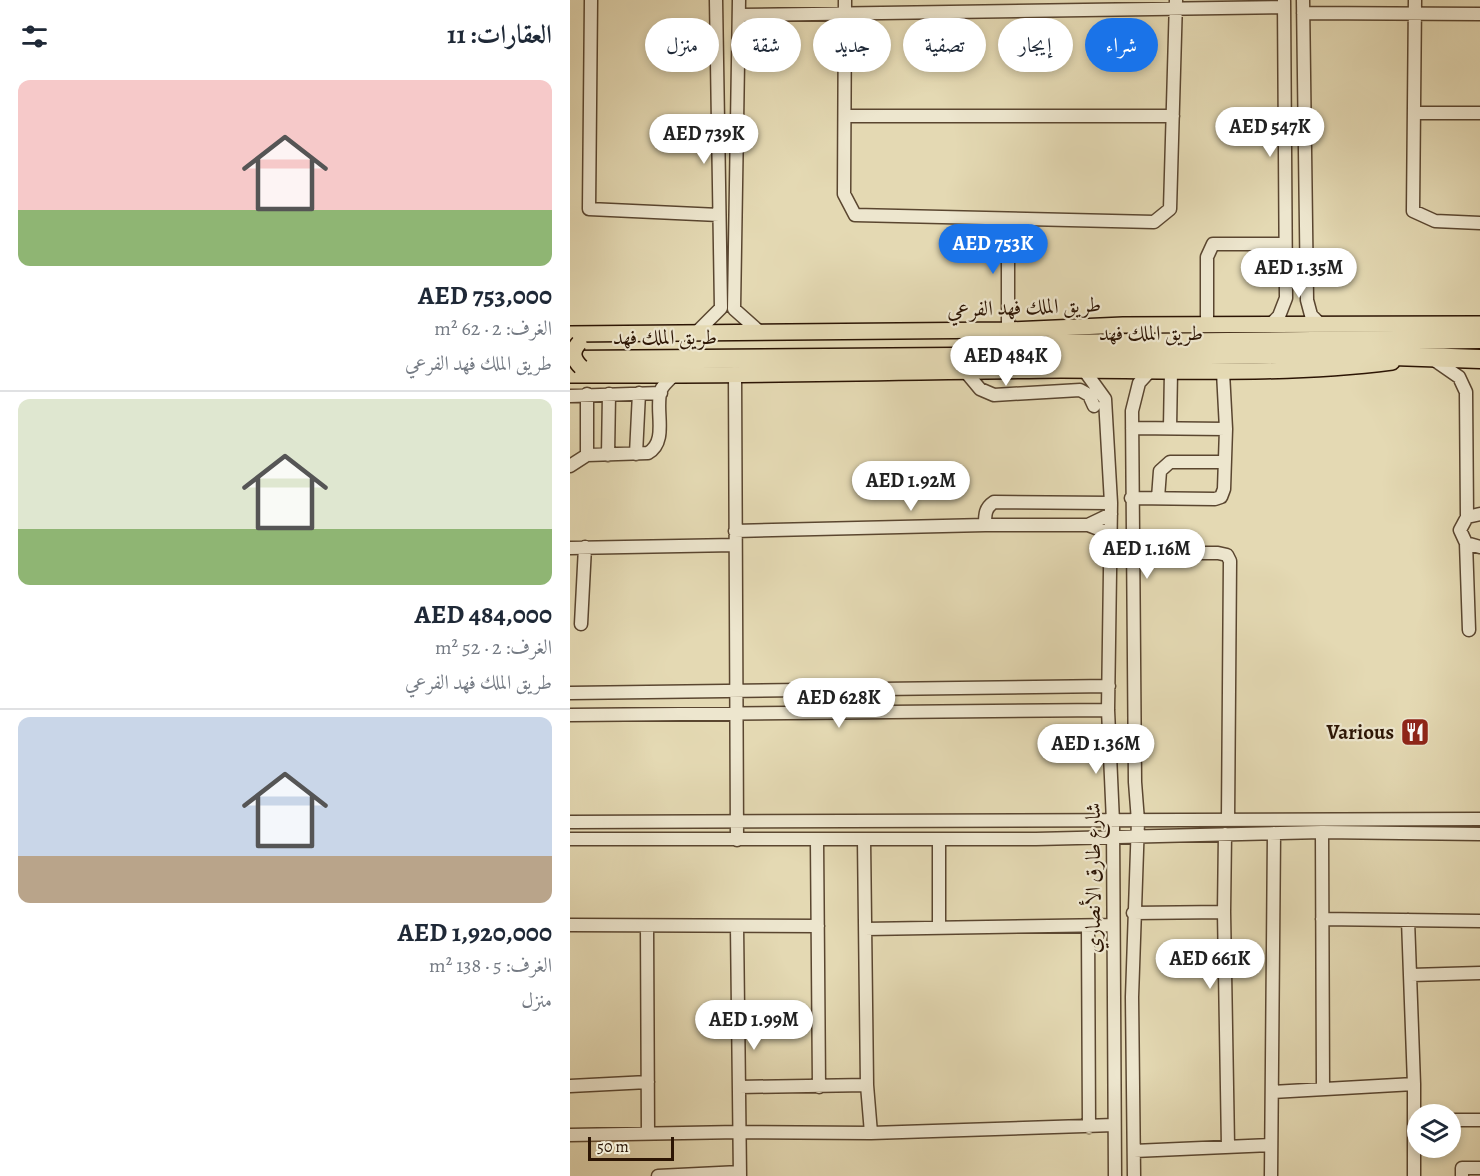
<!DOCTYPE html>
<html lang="ar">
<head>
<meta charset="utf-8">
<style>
  body { margin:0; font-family:Alegreya,Amiri,serif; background:#f2f2f3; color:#1f2937; direction:rtl; height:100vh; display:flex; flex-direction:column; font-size:22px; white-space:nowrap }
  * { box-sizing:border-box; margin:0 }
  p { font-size:20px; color:#747a83 }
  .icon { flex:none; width:33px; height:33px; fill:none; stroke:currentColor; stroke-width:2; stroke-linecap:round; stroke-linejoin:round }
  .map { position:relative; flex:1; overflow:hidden; direction:ltr }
  .details { display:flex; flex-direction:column; background:#fff; width:570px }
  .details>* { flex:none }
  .banner { position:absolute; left:18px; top:18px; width:570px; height:54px; direction:rtl; display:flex; gap:12px }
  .fabs { position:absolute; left:837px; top:1104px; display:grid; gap:12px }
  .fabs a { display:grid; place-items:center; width:54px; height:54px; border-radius:50%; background:#fff; box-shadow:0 3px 9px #0003; font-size:30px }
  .scale { position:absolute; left:18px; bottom:15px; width:86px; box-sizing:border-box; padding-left:6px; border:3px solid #2c1504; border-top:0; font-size:16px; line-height:21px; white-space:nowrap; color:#2c1504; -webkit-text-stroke:4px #ede6ce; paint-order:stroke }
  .price { position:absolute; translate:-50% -51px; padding:0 14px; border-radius:21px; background:#fff; color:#222; font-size:20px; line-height:39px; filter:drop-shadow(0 2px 3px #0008) }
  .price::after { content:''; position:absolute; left:50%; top:36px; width:18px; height:14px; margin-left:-9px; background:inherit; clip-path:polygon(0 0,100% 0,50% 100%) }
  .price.selected { background:#1a73e8; color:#fff }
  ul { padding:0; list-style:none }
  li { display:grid; align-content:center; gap:12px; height:318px; padding:0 18px }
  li+li { border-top:2px solid #e0e1e3 }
  li span { display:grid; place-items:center; height:186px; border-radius:12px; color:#555 }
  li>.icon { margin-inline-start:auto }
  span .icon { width:108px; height:108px; fill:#fffc; stroke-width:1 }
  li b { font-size:26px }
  h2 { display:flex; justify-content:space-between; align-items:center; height:72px; padding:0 18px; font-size:26px }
  .pill { padding:0 21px; border-radius:27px; background:#fff; box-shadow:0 3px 9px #0003; font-size:21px; line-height:54px }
  .pill.selected { background:#1a73e8; color:#fff }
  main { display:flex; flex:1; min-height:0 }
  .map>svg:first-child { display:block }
</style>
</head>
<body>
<main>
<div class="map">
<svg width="910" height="1176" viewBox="0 0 910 1176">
  <rect width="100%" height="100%" fill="#e4d9b3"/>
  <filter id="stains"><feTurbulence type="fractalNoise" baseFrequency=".00333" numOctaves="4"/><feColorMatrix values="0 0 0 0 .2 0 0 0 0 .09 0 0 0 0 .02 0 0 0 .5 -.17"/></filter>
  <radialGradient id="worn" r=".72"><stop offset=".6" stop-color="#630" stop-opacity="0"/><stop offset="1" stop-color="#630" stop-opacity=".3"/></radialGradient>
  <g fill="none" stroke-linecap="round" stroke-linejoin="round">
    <g stroke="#5a4630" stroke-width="15">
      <path id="minor" d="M21 0 19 209 149 215
        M169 0 164 309 191 333
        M275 0 274 194 285 215 584 222 600 209 606 0
        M733 0 737 300 741 315 750 324
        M845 0 843 211 865 221 910 223
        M733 13 910 14
        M170 15 714 7
        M844 113H910
        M275 116H603
        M701 324 709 316 716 298 714 1
        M637 325V257L643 244H715
        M438 330V220
        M126 333 151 308 146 0
        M863 359 889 377 896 392 897 517
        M514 370 535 399 541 503 538 710 543 822 545 1176
        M395 371 410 389 424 395 510 390 519 395 524 406
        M165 373 167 840
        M17 394V455
        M0 396 91 393
        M562 428 656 429
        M600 428 601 371
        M66 454 69 393
        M38 455 39 394
        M0 466 17 455 78 453C99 441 84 409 91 390 93 385 100 379 104 375
        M561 498 645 499 651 497 654 489 656 429 653 372
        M588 498 590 471 600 462H655
        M910 514 897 517 890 530 896 543 910 547
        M415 525C415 514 415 508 424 502L541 503
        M165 531 415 525H518
        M541 534 518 525 541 514
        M896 543 899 630
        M0 548 165 545
        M562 553H648L657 555 660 561 658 820
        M11 624 15 547
        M0 693 539 686
        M0 715 538 710
        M0 822 910 819
        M752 832 753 1088
        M655 834 654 912 658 1146
        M0 839H466L752 832 910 834
        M294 840 297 1085 301 1133
        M369 840V928
        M247 841 249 1087
        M563 913 654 912
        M752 919 910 921
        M838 920 844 1084V1176
        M0 925 248 926
        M77 926 78 1134
        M167 926 170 1176
        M518 926 519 1127
        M295 929 543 925
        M841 975 910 973
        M0 1086 78 1082
        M169 1087 297 1085
        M702 1092 844 1084
        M880 1120H910
        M0 1135 169 1132 301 1133 544 1125
        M564 1151 701 1145
        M88 1176 170 1172
        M564 1176 562 997 568 821 565 782 562 411 569 383 580 371
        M701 1176 704 833
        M892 1176V1168H910"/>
    </g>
    <g stroke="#2c1504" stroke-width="18">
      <path id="major" d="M0 334 438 330 553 325 910 324
        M0 375C164 376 327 372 491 370 602 370 712 376 822 362"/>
    </g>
    <g stroke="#2c1504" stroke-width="21">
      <path id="highway" d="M480 344 910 339
        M0 360 765 354 910 359"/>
    </g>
    <use href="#minor" stroke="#ede6ce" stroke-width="12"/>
    <use href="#major" stroke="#e4d9b3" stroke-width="15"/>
    <use href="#highway" stroke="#e4d9b3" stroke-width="18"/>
    <g stroke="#2c1504" stroke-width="18" stroke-linecap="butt">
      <path id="major-bridge" d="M9 343C1 352 3 359 11 367"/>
    </g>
    <use href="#major-bridge" stroke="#e4d9b3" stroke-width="15"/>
  </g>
  <defs>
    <g id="restaurant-square" transform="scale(1.5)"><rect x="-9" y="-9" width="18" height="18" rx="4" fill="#8f2418" stroke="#ede6ce"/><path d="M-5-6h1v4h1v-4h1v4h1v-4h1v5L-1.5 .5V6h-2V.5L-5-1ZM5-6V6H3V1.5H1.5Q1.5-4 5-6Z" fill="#fff"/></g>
  </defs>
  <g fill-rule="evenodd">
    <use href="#restaurant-square" x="845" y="732"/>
  </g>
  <g text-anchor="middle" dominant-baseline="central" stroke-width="4.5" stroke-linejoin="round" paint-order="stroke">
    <g font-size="21" fill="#2c1504" stroke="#ede6ce">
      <text transform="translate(454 307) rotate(-2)">طريق الملك فهد الفرعي</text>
      <text x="581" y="333">طريق الملك فهد</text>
      <text x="95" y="337">طريق الملك فهد</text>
      <text transform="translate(523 878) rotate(-90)">شارع طارق الأنصاري</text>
    </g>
    <g font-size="21" font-weight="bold" fill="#2c1504" stroke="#ede6ce" text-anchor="end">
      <text x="824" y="732">Various</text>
    </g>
  </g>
  <rect width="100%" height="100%" filter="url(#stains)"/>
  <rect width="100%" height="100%" fill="url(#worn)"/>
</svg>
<div class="fabs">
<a><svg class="icon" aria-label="layers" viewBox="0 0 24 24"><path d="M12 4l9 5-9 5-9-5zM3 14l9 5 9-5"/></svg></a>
</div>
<div class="scale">50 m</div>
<b class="price" style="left:700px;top:158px">AED 547K</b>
<b class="price" style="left:134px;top:165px">AED 739K</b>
<b class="price selected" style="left:423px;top:275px">AED 753K</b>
<b class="price" style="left:729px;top:299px">AED 1.35M</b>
<b class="price" style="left:436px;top:387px">AED 484K</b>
<b class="price" style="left:341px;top:512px">AED 1.92M</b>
<b class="price" style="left:577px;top:580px">AED 1.16M</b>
<b class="price" style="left:269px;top:729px">AED 628K</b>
<b class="price" style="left:526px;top:775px">AED 1.36M</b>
<b class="price" style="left:640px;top:990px">AED 661K</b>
<b class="price" style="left:184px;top:1051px">AED 1.99M</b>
<div class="banner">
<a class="pill selected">شراء</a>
<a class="pill">إيجار</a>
<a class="pill">تصفية</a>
<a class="pill">جديد</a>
<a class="pill">شقة</a>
<a class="pill">منزل</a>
</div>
</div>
<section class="details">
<h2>العقارات: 11<svg class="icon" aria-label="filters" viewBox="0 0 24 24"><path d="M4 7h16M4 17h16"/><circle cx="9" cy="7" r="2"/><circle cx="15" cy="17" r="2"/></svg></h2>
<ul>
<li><span style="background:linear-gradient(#f6c9c9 70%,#8fb573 0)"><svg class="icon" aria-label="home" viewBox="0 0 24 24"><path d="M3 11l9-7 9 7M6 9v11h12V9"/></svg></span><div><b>AED 753,000</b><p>الغرف: 2 · 62 m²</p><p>طريق الملك فهد الفرعي</p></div></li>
<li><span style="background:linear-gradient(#dfe7d0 70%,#8fb573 0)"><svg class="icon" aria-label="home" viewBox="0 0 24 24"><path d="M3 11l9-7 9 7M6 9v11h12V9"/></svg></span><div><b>AED 484,000</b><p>الغرف: 2 · 52 m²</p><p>طريق الملك فهد الفرعي</p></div></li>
<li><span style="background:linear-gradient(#c9d6e8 75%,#b9a48a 0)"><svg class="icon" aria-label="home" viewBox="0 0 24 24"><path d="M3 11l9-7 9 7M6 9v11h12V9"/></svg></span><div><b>AED 1,920,000</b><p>الغرف: 5 · 138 m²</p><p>منزل</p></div></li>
</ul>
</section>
</main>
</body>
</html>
